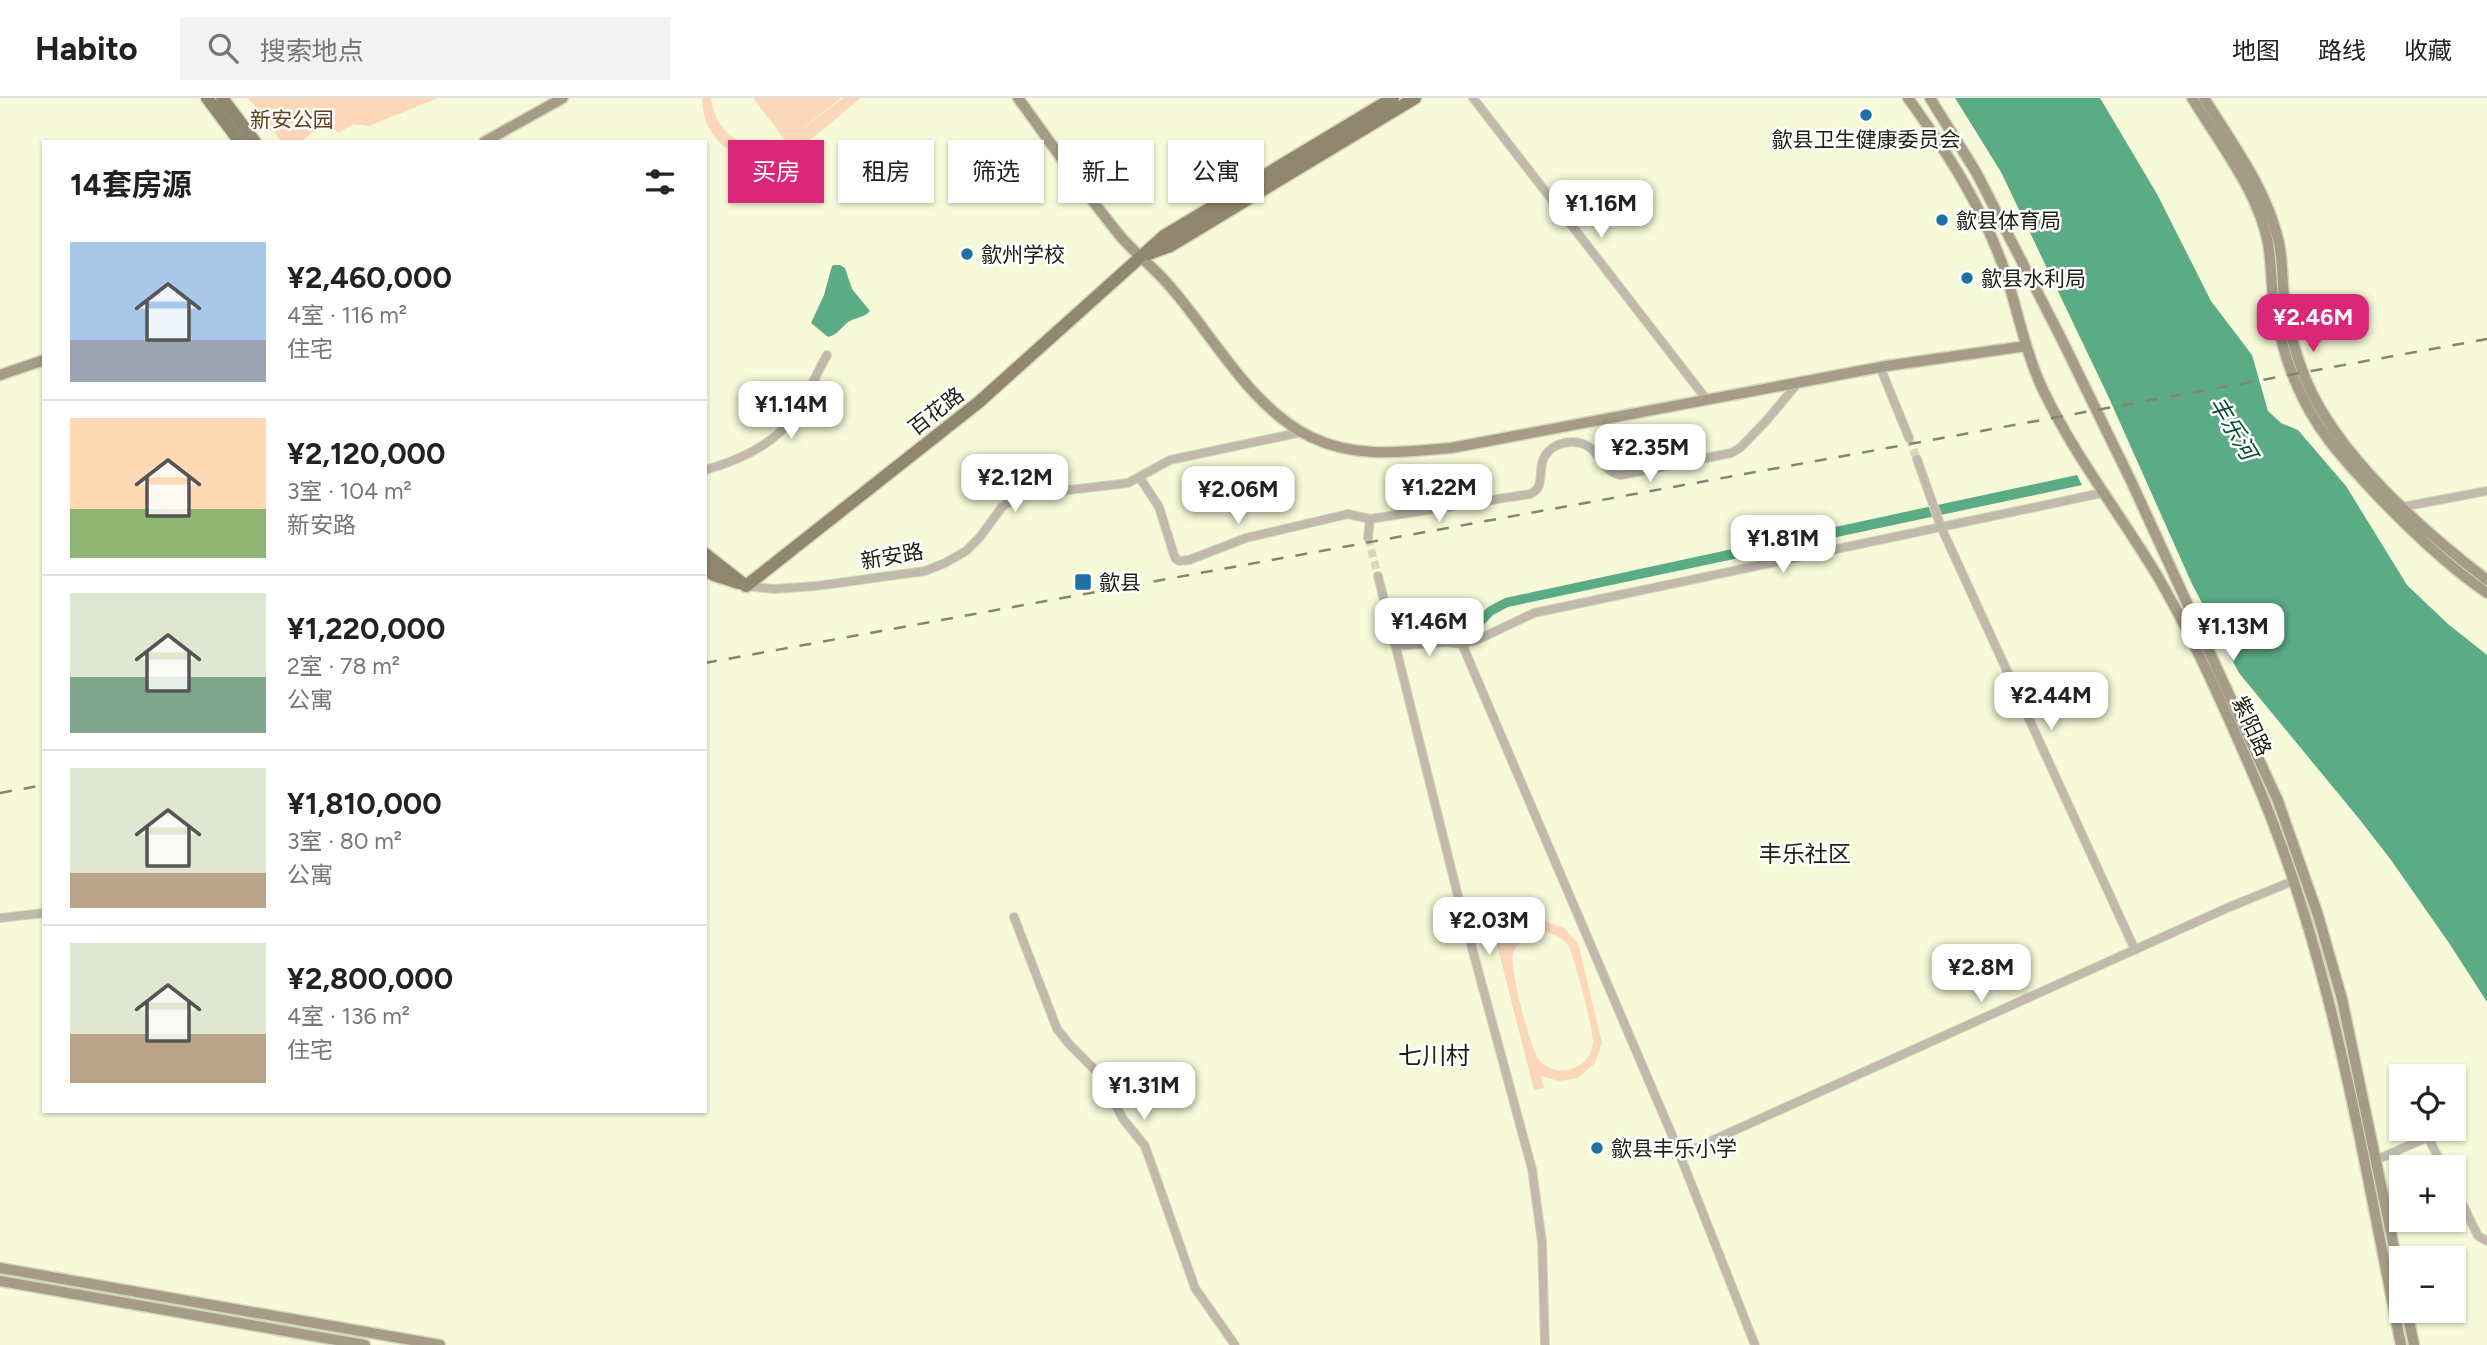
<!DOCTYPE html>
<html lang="zh">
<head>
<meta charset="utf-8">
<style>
  body { margin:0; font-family:Figtree,"Noto Sans SC",sans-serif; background:#f2f2f2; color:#222; height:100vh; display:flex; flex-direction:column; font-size:26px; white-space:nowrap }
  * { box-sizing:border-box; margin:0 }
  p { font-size:23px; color:#767676 }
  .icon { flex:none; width:38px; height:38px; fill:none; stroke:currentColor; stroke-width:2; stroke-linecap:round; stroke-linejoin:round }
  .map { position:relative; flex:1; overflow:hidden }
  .drawer { position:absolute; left:42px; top:42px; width:665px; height:973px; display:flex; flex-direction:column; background:#fff; border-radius:0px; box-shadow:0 2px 5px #0004 }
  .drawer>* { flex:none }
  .banner { position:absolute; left:728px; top:42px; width:665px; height:63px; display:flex; gap:14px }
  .tools { position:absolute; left:2389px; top:966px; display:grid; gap:14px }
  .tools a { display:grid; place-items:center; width:77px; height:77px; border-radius:0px; background:#fff; box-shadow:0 2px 5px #0004; font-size:35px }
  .price { position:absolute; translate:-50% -60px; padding:0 16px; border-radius:14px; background:#fff; color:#222; font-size:23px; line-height:46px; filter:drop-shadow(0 2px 4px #0008) }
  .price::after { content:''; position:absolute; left:50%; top:42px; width:21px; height:16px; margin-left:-10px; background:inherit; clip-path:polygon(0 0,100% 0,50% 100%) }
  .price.selected { background:#db2777; color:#fff }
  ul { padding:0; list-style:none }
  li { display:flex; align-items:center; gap:21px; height:175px; padding:0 28px }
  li+li { border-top:2px solid #e0e0e0 }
  li span { display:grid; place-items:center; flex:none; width:196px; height:140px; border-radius:0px; color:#555 }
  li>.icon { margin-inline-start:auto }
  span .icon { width:84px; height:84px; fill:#fffc; stroke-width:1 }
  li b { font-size:30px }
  h2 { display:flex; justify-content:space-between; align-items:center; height:84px; padding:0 28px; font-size:30px }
  .chip { padding:0 24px; border-radius:0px; background:#fff; box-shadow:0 2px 5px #0004; font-size:24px; line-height:63px }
  .chip.selected { background:#db2777; color:#fff }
  header { display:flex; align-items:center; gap:42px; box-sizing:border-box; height:98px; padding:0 35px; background:#fff; border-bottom:2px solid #e0e0e0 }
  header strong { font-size:33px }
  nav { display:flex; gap:38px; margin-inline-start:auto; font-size:24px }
  .search { width:490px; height:63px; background:#f2f2f2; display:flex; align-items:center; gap:18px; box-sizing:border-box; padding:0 24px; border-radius:0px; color:#767676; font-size:26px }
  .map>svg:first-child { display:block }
</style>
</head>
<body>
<header>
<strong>Habito</strong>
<div class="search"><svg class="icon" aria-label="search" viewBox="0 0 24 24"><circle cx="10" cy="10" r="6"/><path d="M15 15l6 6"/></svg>搜索地点</div>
<nav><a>地图</a><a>路线</a><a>收藏</a></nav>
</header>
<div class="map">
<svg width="2487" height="1247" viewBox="0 0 2487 1247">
  <rect width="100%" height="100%" fill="#f7fad9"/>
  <path fill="#fcd7ba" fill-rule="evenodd" d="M248 0H438L369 28 353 26 338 35 328 23 300 44H282Z
    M702 0H711C715 37 753 62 786 43L753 0H841L787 43 843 0H861C824 29 773 88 724 48 709 36 702 19 702 0Z
    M1545 823 1564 830 1578 845 1602 945 1595 965 1578 980 1559 983 1541 978 1544 990 1534 992 1494 835 1503 832 1506 842 1523 828ZM1540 834C1551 834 1561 838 1568 847 1574 857 1594 934 1593 945 1590 971 1558 982 1540 963 1531 954 1509 869 1513 856 1517 843 1528 836 1540 834Z"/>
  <path fill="#5cab87" d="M1955 0H2100L2157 96 2211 203 2252 257 2268 313 2281 325 2298 332 2346 388 2407 487 2448 526 2487 557V904L2449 845 2391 762 2360 722 2239 575 2192 486 2109 300 2001 74Z
    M834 167H840L845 170 852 191 870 213C864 220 856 219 848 224 841 230 837 237 828 239L811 225 824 197 832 168Z
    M2077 377 2082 387 1508 509 1493 517 1475 536 1463 534 1488 509 1505 500Z"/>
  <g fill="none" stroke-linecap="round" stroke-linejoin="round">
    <path stroke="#d7d9bc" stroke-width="8" stroke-dasharray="8 4" stroke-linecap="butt" d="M1909 340 1917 361
      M1368 440 1378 478"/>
    <g stroke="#d5d7ba" stroke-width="10">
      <path id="street" d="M1473 0 1707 302
        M1880 269 1909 340
        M1917 361 1941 429 2135 852
        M705 372C733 364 766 350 786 328 803 308 814 280 827 257
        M1140 380 1159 409 1175 460 1179 463 1189 462 1246 440 1348 416 1370 421 1530 396C1547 389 1536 371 1545 358 1553 344 1575 340 1589 349 1602 358 1603 374 1621 377L1731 355 1740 350 1766 323 1798 285
        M2402 409 2487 393
        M1368 440 1370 421
        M1378 478 1459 802 1532 1071 1542 1144 1545 1247
        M746 488 774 491 816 488 925 473 945 465 966 453 980 439 1002 409 1018 398 1128 385 1170 362 1302 334
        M1462 546 1672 1037 1755 1247
        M1396 548 1447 544 1462 546 1477 542 1534 515 2102 395
        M1014 819 1057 931 1070 947 1099 976 1123 1021 1145 1048 1195 1190 1235 1247
        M0 820 44 815
        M1680 1057 2227 810 2293 783
        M2376 1062 2428 1039 2443 1069
        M2454 1089 2478 1138 2487 1143"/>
    </g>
    <g stroke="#d5d7ba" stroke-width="13">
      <path id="secondary" d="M1018 0C1052 46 1085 96 1122 140 1136 156 1153 169 1167 185 1212 235 1249 309 1311 339 1356 361 1402 354 1451 350L1886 268 2026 248
        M1908 0C1947 54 1982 108 2004 171 2018 212 2025 255 2044 294 2076 360 2121 417 2158 479 2193 539 2222 605 2250 669 2331 852 2361 1052 2401 1247
        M1930 0 1976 74 2062 242 2131 383 2278 703 2318 817 2342 901 2401 1183
        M2192 0C2219 45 2258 93 2268 145 2271 163 2271 181 2273 198 2277 228 2284 258 2296 285 2314 329 2341 359 2373 393 2408 430 2445 466 2487 495
        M2204 0C2232 45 2266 90 2278 141 2283 160 2282 181 2284 200 2288 228 2295 256 2306 282 2337 357 2423 433 2487 482
        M484 44 563 0
        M0 277 44 262
        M0 1170 440 1247
        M0 1183 365 1247
        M2407 1213 2414 1247"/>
    </g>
    <g stroke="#d5d7ba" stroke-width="15">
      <path id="primary" d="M207 0 240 44
        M222 0 255 44
        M1148 156 1170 148 1415 0
        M705 456 746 488
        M705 471 714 477 739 485
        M746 488 979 304 1164 138 1393 0"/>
    </g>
    <use href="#street" stroke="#c0b9ac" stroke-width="8"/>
    <use href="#secondary" stroke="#a59c88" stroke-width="10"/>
    <use href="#primary" stroke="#91866f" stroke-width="12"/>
    <path stroke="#848670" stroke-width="2.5" stroke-dasharray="12 12" stroke-linecap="butt" d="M705 565 2487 241
      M0 695 44 687"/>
  </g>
  <g fill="#1e72a3" stroke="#fff" stroke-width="2.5">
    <circle cx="1866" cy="17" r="7"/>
    <circle cx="1942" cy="122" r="7"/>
    <circle cx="967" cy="156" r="7"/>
    <circle cx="1967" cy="180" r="7"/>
    <rect x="1074" y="475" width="18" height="18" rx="3.5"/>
    <circle cx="1597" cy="1050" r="7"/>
  </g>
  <g text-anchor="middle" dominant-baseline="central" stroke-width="5" stroke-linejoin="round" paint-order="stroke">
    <g font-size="21" fill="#653d19" stroke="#fff">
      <text x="292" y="21">新安公园</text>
    </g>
    <g font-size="21" fill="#202115" stroke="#fff" text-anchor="start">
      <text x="1866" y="41" text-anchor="middle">歙县卫生健康委员会</text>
      <text x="1956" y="122">歙县体育局</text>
      <text x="981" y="156">歙州学校</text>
      <text x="1981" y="180">歙县水利局</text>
      <text x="1099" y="484">歙县</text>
      <text x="1611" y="1050">歙县丰乐小学</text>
    </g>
    <g font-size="21" fill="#202115" stroke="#fff">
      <text transform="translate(936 313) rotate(-38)">百花路</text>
      <text transform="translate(892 458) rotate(-10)">新安路</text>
      <text transform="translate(2252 628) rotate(65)">紫阳路</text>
    </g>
    <g font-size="23" font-style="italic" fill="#0c4d35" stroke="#fff">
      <text transform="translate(2233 330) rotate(59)">丰乐河</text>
    </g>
    <g font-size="23" fill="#202115" stroke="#fff">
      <text x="1805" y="756">丰乐社区</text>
    </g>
    <g font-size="24" fill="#202115" stroke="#fff">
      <text x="1434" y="957">七川村</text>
    </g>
  </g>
</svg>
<div class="tools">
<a><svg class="icon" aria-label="locate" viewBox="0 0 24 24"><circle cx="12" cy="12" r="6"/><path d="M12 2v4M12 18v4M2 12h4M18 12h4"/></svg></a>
<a>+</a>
<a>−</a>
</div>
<b class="price" style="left:1601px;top:142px">¥1.16M</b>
<b class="price selected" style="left:2313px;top:256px">¥2.46M</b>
<b class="price" style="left:791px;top:343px">¥1.14M</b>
<b class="price" style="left:1650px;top:386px">¥2.35M</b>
<b class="price" style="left:1015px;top:416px">¥2.12M</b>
<b class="price" style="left:1439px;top:426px">¥1.22M</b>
<b class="price" style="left:1238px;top:428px">¥2.06M</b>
<b class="price" style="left:1783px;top:477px">¥1.81M</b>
<b class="price" style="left:1429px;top:560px">¥1.46M</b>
<b class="price" style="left:2233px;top:565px">¥1.13M</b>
<b class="price" style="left:2051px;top:634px">¥2.44M</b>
<b class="price" style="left:1489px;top:859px">¥2.03M</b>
<b class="price" style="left:1981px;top:906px">¥2.8M</b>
<b class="price" style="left:1144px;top:1024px">¥1.31M</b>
<div class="banner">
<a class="chip selected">买房</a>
<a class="chip">租房</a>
<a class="chip">筛选</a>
<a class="chip">新上</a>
<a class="chip">公寓</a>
</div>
<section class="drawer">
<h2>14套房源<svg class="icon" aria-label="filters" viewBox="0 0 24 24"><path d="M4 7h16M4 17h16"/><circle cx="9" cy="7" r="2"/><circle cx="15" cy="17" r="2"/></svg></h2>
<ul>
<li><span style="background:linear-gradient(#a9c7e8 70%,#9aa5b1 0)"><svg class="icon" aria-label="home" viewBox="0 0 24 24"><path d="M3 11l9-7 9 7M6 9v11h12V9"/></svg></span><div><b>¥2,460,000</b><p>4室 · 116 m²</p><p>住宅</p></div></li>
<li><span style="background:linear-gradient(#ffd9b3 65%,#8fb573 0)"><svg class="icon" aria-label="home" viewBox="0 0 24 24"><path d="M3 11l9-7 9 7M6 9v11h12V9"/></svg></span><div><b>¥2,120,000</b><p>3室 · 104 m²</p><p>新安路</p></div></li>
<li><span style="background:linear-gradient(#dfe7d0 60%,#7fa58c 0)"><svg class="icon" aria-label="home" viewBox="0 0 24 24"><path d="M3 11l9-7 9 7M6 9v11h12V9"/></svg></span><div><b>¥1,220,000</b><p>2室 · 78 m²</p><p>公寓</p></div></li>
<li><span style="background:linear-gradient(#dfe7d0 75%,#b9a48a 0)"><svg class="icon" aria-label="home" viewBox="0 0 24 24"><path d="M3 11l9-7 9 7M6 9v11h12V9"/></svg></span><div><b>¥1,810,000</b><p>3室 · 80 m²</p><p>公寓</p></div></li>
<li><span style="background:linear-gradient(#dfe7d0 65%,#b9a48a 0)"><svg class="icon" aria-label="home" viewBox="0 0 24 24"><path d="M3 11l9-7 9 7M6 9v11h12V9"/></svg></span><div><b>¥2,800,000</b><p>4室 · 136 m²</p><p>住宅</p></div></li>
</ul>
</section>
</div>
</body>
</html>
